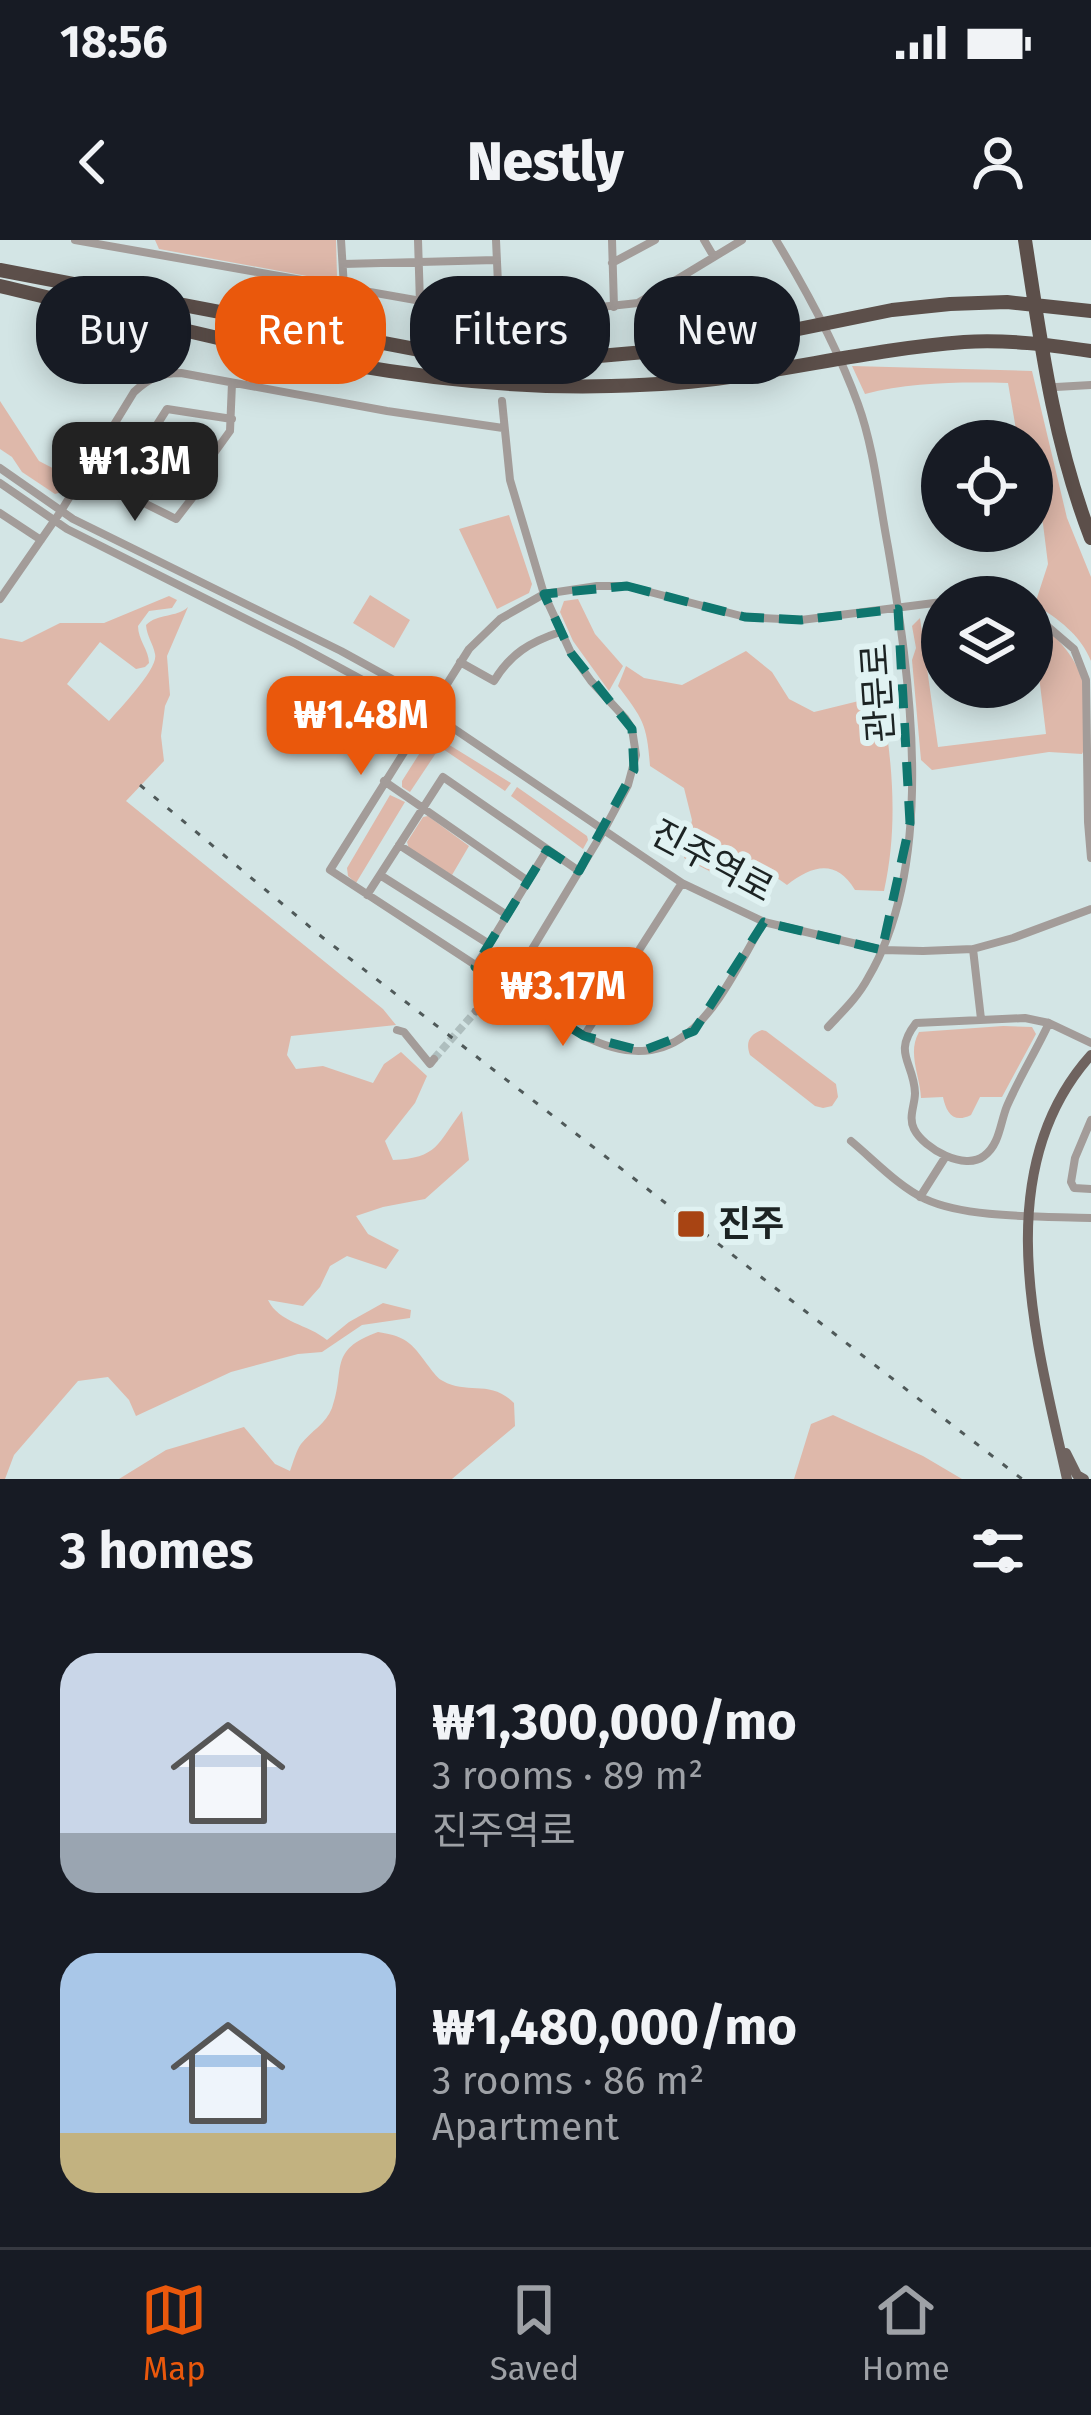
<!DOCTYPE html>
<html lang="en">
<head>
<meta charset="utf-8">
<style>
  body { margin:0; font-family:"Fira Sans","Noto Sans KR",sans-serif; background:#20242c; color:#f1f3f6; height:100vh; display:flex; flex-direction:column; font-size:45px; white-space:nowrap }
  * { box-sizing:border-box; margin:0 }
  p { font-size:39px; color:#9ea1a6 }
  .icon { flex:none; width:66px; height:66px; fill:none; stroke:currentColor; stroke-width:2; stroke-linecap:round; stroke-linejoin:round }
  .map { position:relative; height:1239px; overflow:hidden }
  .side { display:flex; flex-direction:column; background:#171b24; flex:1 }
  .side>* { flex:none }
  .top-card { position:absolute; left:36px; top:36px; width:1020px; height:108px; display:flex; gap:24px }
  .fabs { position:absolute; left:921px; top:180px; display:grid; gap:24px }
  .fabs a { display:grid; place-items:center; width:132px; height:132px; border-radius:50%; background:#171b24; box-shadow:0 6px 30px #0003; font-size:60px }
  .price { position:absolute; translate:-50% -102px; padding:0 27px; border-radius:24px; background:#ea580c; color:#fff; font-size:39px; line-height:78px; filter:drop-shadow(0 3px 6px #0008) }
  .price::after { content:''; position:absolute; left:50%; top:72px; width:36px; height:27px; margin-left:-18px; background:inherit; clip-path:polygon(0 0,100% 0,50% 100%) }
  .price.active { background:#222; color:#fff }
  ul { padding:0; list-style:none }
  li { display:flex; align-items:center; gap:36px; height:300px; padding:0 60px }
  li span { display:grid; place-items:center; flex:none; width:336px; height:240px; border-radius:36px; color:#555 }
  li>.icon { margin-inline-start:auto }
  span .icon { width:144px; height:144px; fill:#fffc; stroke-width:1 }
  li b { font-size:51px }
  h2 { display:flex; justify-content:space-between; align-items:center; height:144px; padding:0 60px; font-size:51px }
  .chip { padding:0 42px; border-radius:48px; background:#171b24; box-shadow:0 6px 30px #0003; font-size:42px; line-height:108px }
  .chip.active { background:#ea580c; color:#fff }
  .status { display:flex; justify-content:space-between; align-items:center; height:84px; padding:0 60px; background:#171b24; direction:ltr }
  .status svg { height:33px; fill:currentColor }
  header { display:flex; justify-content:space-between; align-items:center; height:156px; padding:0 60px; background:#171b24; font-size:54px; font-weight:800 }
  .dock { display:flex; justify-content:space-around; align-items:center; height:168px; border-top:3px solid #363941; background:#171b24; font-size:33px; color:#9ea1a6 }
  .dock a { display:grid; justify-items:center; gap:6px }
  .dock .active { color:#ea580c }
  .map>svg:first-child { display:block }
</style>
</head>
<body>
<div class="status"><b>18:56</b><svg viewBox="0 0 49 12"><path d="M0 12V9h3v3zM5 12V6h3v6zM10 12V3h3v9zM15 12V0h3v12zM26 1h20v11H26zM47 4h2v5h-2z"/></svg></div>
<header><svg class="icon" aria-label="back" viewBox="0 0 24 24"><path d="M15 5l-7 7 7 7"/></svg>Nestly<svg class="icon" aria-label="person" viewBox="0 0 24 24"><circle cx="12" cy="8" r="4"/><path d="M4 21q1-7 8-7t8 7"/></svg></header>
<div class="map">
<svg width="1091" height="1239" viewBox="0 0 1091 1239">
  <rect width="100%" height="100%" fill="#d3e5e5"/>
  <path fill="#deb8aa" d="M155 0H336L337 36 334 41 159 9Z
    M852 126 1032 131 1067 278 1091 337V421C1080 394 1059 380 1035 364L1048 324 1043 284 1032 244V201H1018L1008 143C962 142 910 142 865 154Z
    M0 161 39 221 70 237 62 252 55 254 22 232 12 217 0 209Z
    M509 275 532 344 529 353 497 369 459 289Z
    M370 355 410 380 394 408 353 383Z
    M169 356 177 360 172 368 149 371 138 386C138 400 149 410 149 423L145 427 136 429 100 402 67 444 109 481C120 468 159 428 155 414 153 403 147 397 146 385 158 373 176 378 188 367L167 416 170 455 165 466 161 496 164 521 126 561 383 769 396 785 291 796 287 815 296 829 323 826 373 843 384 824 401 812 427 836 415 863 385 901 393 920C438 918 437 904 462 871L469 920 425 959 383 967 356 976 368 994 399 1010 386 1029 347 1016 330 1026 320 1047 303 1066 268 1060C279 1083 308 1084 327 1100L349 1082 383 1063 411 1070 410 1078 362 1085 322 1112 298 1114 231 1132 136 1176 129 1160 108 1137 78 1141 14 1215 5 1239H0V398L22 402 60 383H104Z
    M578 359 595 394 623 426 609 451 573 401 560 372 564 361Z
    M920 378 938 507 1046 494 1032 378C1052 391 1076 416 1082 440 1087 461 1084 488 1084 510L1082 514 1049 512 932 530 921 520 912 420 916 408 912 386Z
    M746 411 772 432 789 459 814 472 871 458 882 462C893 525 898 588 884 651L855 650C836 619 813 625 787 645L759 625 742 648 684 618 692 580 684 548 650 526C647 484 643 479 618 446L626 426 644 438 682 445Z
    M438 498 511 543 505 551 440 507 410 552 402 547V541L428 500Z
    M517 547 587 596 588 600 583 609 511 556Z
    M390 555 405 562 356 643 348 636 347 628Z
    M428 576 469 606 452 635 409 609 407 602 423 577Z
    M1003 786 1032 787 1036 794 1002 857H980L971 875C953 884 946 872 943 857L921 858C920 835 907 813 919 792Z
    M762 790 766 791 836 844 838 857 832 866 823 868 815 866 750 815C745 802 750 794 762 790Z
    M378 1092C409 1097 412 1104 430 1128 433 1132 438 1139 443 1141 467 1155 490 1139 514 1163L515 1186 452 1239H119L166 1210 244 1187 275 1224 290 1231C293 1223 296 1211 301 1204 311 1191 326 1184 332 1168 346 1130 327 1110 378 1092Z
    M833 1175 923 1216 962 1239H794L811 1184Z"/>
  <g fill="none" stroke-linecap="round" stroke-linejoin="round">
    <path stroke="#aebebe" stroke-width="8" stroke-dasharray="8 4" stroke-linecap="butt" d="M434 819 476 771"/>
    <path stroke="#a39c99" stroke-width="8" d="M75 0 472 70 591 68 638 63 742 0
      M341 0 344 47
      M418 0 420 63
      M496 0 501 109
      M612 0 614 67
      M704 0 714 17
      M776 0C808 53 837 106 858 164 874 208 879 260 888 307 910 434 937 622 868 738 858 757 842 772 828 787
      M612 23 655 0
      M343 24 496 20
      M1056 147 1091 145
      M232 179 167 169 116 249 176 279 193 257 212 216 230 191 232 143
      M155 186 212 216
      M105 198 165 234 198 249
      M0 228 73 279 341 411 401 444 412 459
      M0 243 67 289 296 404 394 457 413 461 682 643 764 682 882 710 923 711 973 709 1013 698 1091 669
      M0 273 41 300
      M0 359 61 271 134 152C149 138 160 133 181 133L387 171 503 188
      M1032 373 1074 409 1086 440 1088 582 1091 618
      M460 422 494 441C510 414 530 402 560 392
      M384 541 528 641
      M399 605 507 675
      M380 635 489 704
      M367 655 443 537 579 631
      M764 682C720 755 687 848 584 796L330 630 469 409 500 379 544 354 597 346H627L745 377 801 380 942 362
      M973 709 981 779
      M476 726 547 610
      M476 771 495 763 508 749 604 590 628 545 636 515 632 489 625 478 591 441 571 413 544 354 510 240 502 161
      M1049 783C1036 811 1019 838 1007 866 1000 883 1000 904 984 916 965 931 924 909 914 889 908 877 915 865 915 853 914 822 892 814 916 783L1025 778 1049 783 1091 803
      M397 790 404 792 430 824 434 819
      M584 796 682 643
      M1091 880 1075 918 1071 942 1074 948 1091 949
      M851 901C874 920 898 946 925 959 968 979 1043 976 1091 978
      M920 957 946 916"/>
    <path stroke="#6f635f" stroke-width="10" d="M1066 1213 1077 1235 1084 1239
      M1067 1239C1037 1103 986 932 1091 815"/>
    <path stroke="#5c4f4a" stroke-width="14" d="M1025 0C1041 104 1053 199 1091 298
      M0 30 420 110 530 122 714 106 892 70 950 64 1007 62 1091 71
      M0 46C200 93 403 152 611 146 650 145 690 143 729 137 807 126 885 108 964 102 1006 99 1050 105 1091 111"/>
    <path stroke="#4f5959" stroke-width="3" stroke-dasharray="6 12" stroke-linecap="butt" d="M140 545 322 697 1022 1239"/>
  </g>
  <path fill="none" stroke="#0f766e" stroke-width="9" stroke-dasharray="24 15" stroke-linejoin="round" d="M627 346 745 377 801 380 898 369 910 583 882 710 764 682 694 791 642 811 584 796 475 727 547 610 579 631 634 530 632 489 571 413 544 354Z"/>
  <rect fill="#a84413" stroke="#e0f2f2" stroke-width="4.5" x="676" y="969" width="30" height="30" rx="6"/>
  <g text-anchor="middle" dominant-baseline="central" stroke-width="12" stroke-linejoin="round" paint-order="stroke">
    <g font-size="36" fill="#1c2323" stroke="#e0f2f2">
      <text transform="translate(878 453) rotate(-94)">관문로</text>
      <text transform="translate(712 621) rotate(28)">진주역로</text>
    </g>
    <g font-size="36" font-weight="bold" fill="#1c2323" stroke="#e0f2f2" text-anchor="start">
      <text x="718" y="984">진주</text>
    </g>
  </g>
</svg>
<div class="fabs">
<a><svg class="icon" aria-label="locate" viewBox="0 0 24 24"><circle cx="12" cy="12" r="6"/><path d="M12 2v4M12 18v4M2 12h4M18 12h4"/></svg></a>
<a><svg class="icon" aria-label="layers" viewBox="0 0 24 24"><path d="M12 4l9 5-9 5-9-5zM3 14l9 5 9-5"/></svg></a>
</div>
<b class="price active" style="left:135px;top:284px">₩1.3M</b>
<b class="price" style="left:361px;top:538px">₩1.48M</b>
<b class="price" style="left:563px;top:809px">₩3.17M</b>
<div class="top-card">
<a class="chip">Buy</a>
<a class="chip active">Rent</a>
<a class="chip">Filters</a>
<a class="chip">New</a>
</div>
</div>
<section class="side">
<h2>3 homes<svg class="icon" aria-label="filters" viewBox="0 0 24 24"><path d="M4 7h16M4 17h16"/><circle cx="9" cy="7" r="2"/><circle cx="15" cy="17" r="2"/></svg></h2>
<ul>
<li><span style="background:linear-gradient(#c9d6e8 75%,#9aa5b1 0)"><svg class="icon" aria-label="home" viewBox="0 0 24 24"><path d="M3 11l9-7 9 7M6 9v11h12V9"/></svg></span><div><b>₩1,300,000/mo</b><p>3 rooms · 89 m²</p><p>진주역로</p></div></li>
<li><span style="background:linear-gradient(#a9c7e8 75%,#c2b280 0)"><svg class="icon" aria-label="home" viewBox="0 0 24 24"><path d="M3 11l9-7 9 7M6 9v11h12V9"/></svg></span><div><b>₩1,480,000/mo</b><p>3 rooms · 86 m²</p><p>Apartment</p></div></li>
</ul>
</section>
<nav class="dock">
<a class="active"><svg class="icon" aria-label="map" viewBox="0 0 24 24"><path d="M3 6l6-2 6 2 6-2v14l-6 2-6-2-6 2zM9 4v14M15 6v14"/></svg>Map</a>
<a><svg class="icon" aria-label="saved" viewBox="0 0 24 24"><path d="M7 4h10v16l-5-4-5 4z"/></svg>Saved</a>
<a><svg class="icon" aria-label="home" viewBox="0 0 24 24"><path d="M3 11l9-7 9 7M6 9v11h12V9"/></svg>Home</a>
</nav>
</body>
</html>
